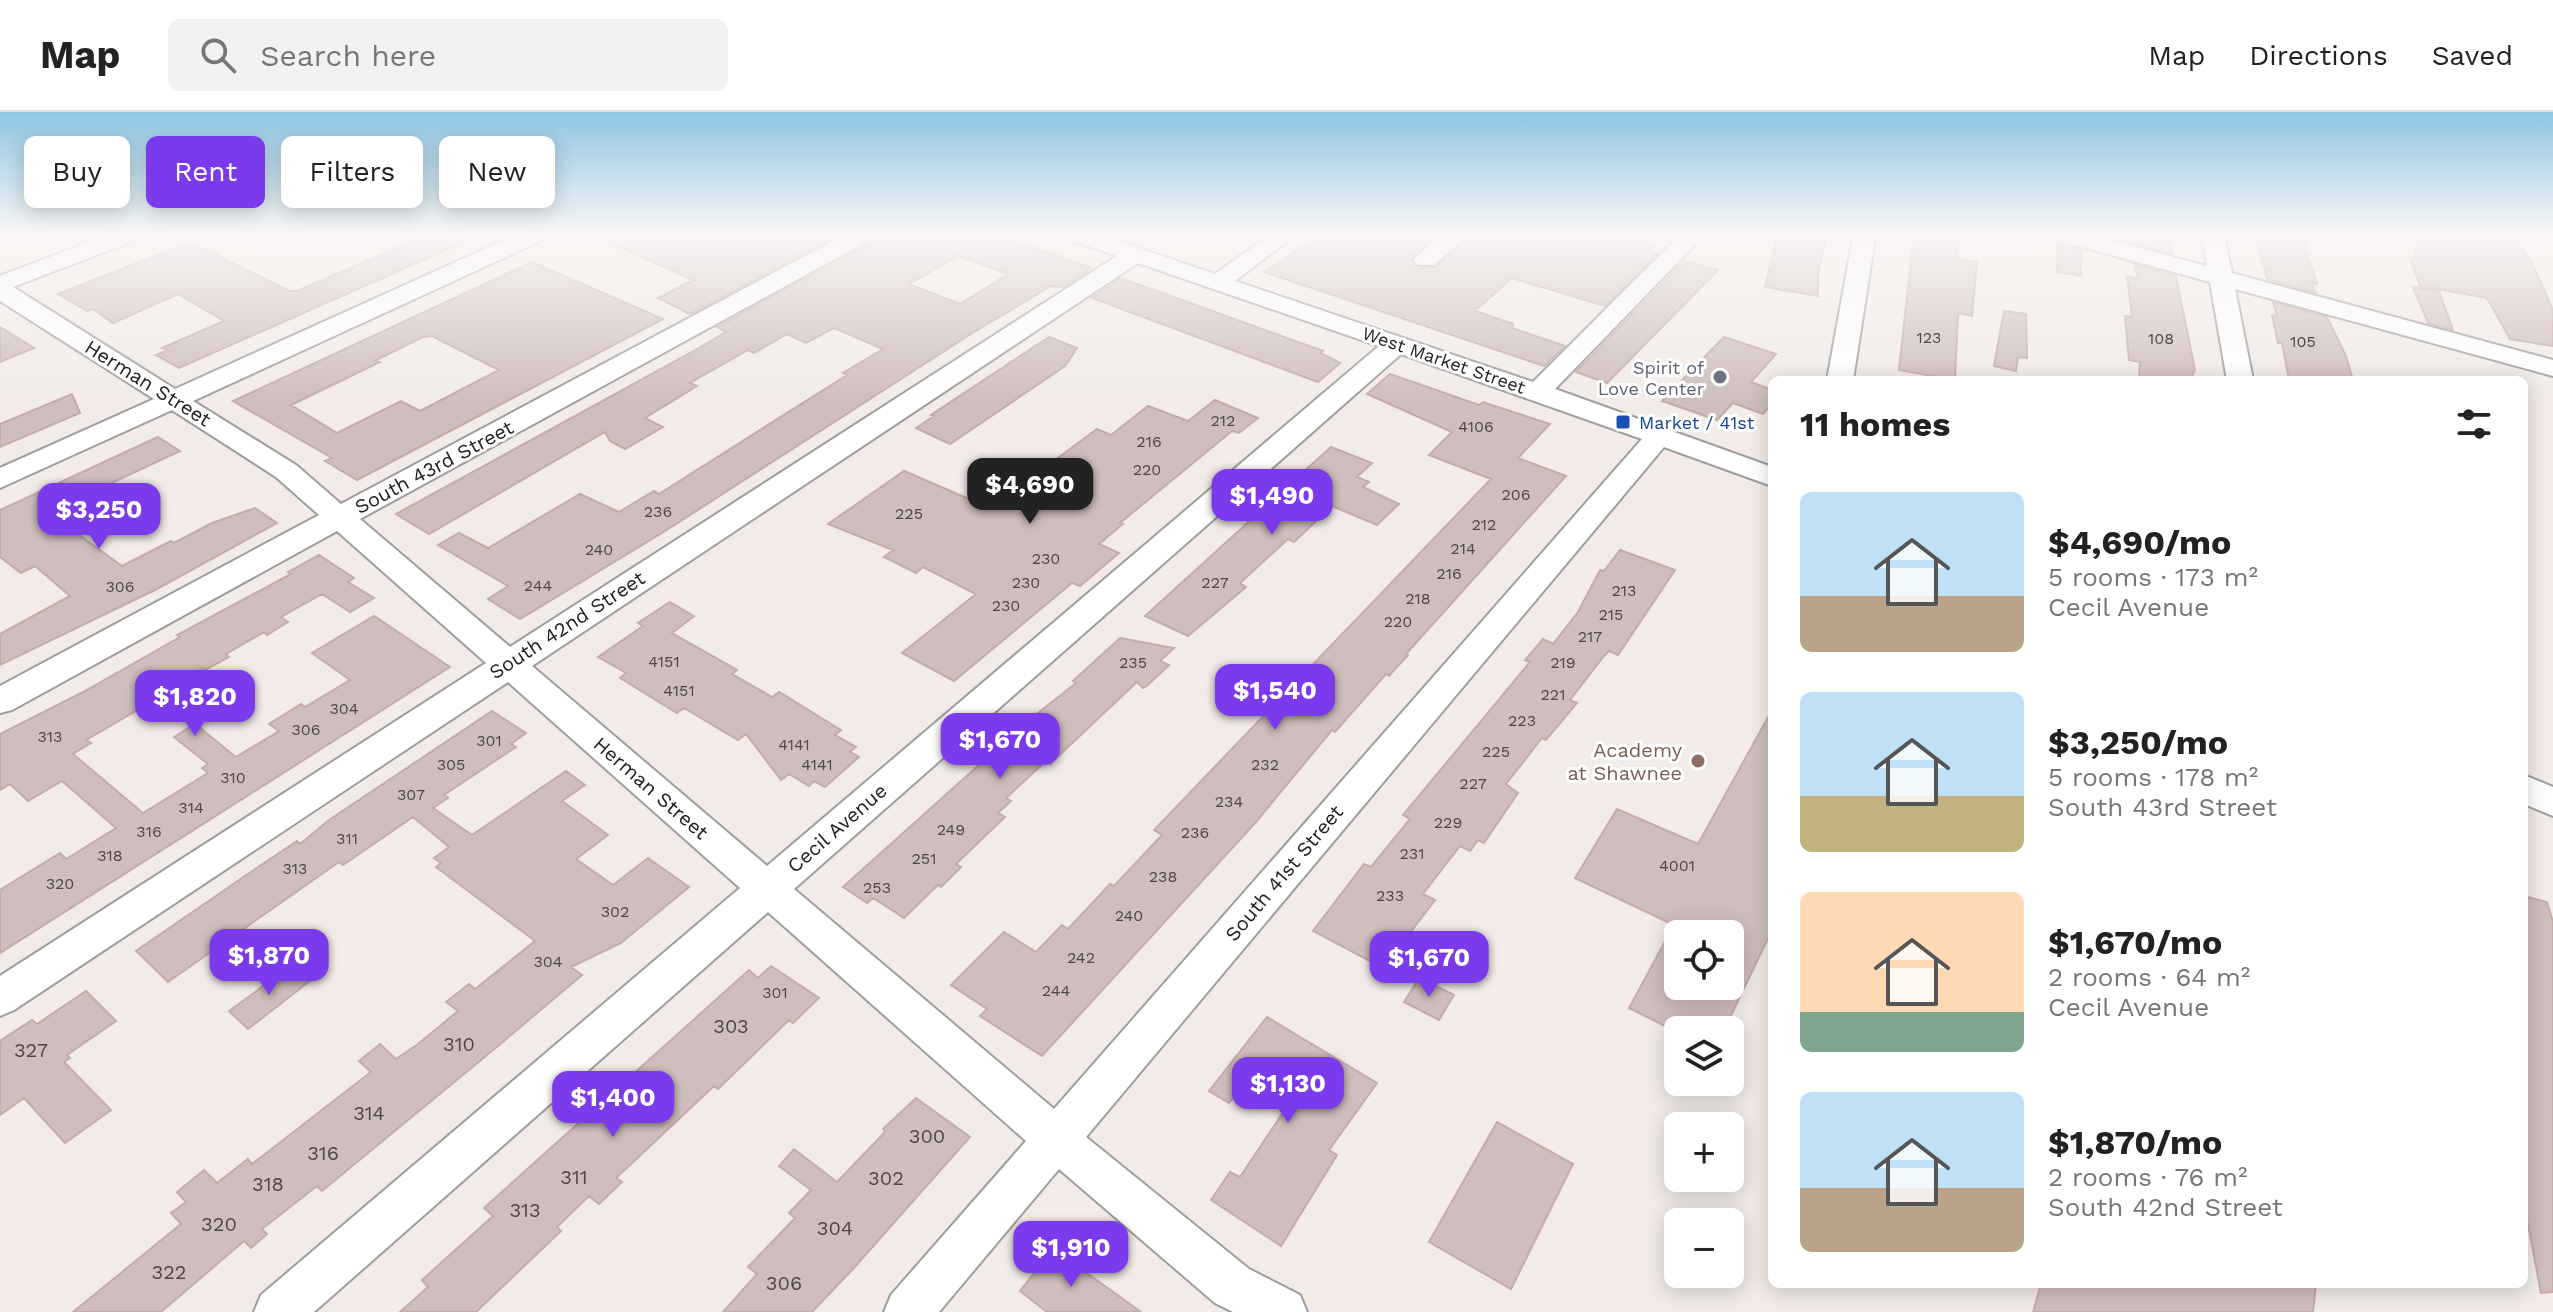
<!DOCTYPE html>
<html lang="en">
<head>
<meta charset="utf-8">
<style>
  body { margin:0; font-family:"Work Sans",sans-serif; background:#f2f2f2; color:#222; height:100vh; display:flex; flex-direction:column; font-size:30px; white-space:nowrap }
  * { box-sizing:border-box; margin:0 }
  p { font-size:26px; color:#767676 }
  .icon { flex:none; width:44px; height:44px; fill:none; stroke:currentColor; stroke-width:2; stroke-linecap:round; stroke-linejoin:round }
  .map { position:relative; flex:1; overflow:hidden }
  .panel { position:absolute; left:1768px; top:264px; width:760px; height:912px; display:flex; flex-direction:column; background:#fff; border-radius:12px; box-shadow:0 4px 20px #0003 }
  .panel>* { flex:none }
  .banner { position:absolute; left:24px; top:24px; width:760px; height:72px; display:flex; gap:16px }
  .tools { position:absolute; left:1664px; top:808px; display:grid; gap:16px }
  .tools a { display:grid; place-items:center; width:80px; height:80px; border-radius:12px; background:#fff; box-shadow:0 4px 20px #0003; font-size:40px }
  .price { position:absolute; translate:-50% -68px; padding:0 18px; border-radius:16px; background:#7c3aed; color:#fff; font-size:26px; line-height:52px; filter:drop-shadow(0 2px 4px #0008) }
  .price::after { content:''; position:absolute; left:50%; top:48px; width:24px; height:18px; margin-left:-12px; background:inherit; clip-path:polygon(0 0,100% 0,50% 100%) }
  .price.active { background:#222; color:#fff }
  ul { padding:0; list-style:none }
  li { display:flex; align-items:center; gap:24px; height:200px; padding:0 32px }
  li span { display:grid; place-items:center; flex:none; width:224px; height:160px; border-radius:12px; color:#555 }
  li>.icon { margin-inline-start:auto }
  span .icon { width:96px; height:96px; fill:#fffc; stroke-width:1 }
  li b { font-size:34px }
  h2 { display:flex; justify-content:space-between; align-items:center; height:96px; padding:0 32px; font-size:34px }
  .tag { padding:0 28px; border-radius:12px; background:#fff; box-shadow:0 4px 20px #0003; font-size:28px; line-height:72px }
  .tag.active { background:#7c3aed; color:#fff }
  header { display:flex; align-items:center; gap:48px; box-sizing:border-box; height:112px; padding:0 40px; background:#fff; border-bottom:2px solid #e0e0e0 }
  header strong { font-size:38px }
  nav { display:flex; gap:44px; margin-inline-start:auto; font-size:28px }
  .search { width:560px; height:72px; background:#f2f2f2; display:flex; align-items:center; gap:20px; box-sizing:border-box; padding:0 28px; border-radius:12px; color:#767676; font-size:30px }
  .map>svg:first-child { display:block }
</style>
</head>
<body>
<header>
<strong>Map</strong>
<div class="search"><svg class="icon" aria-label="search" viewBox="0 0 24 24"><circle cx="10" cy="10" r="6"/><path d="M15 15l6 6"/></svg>Search here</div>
<nav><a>Map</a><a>Directions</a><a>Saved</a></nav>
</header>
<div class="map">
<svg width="2553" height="1200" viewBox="0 0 2553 1200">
  <rect width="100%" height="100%" fill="#f2ebe8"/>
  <path fill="#cebfbe" stroke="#c5aca9" stroke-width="2" fill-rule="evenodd" d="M433 120H487L179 256 156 243 167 238 162 236 224 209 178 182 113 211 93 197 87 199 58 182 191 130 289 179H297Z
    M585 120H844L690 202 658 186 693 168Z
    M881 120H991L1092 156 1063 175 1051 174 974 220 662 421 520 507 488 487 508 474 438 433 459 421 488 436 580 382 619 400 654 379 659 382 847 263 843 261 883 237 834 216 806 231 787 222 754 241 748 238 690 271 697 274 645 306 663 315 625 337 610 329 605 320 429 422 396 402 692 240 726 220 717 215 876 128ZM958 144 1008 162 960 192 909 172Z
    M1325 120H1441L1412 146 1418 156 1436 155 1474 120 1502 121 1516 125 1522 120H1658L1647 131 1655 133 1649 139 1658 141 1605 194 1512 166 1475 199 1513 212 1512 216 1565 234 1544 254 1264 160Z
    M1778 120H1828L1818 162V184L1765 175Z
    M1914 120H1958V147L1977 150 1972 204 1958 201 1955 268 1899 258Z
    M2125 120H2168L2172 142 2127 130Z
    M2254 120H2301L2317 172 2311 171 2316 181 2267 167Z
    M2417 120H2507L2509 124 2515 125 2533 153 2553 198V234L2510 227 2487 186 2420 174 2410 146 2415 147Z
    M2057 131 2081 138V164L2057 160Z
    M1684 149 1718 158 1607 271 1576 260Z
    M532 150 663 207 357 368 325 349 332 346 233 289ZM432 224 499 258 420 299 401 289 337 321 291 293 380 250 376 248 423 225Z
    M2134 152 2176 164 2195 258 2190 268 2139 266 2140 250 2129 248 2125 204 2132 205 2127 164 2138 166Z
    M1121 166 1323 239 1321 241 1340 251 1318 270 1092 186Z
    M2413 175 2439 179 2453 218 2428 211Z
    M2273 190 2327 205 2346 244 2353 268H2289L2282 231H2278L2272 203 2277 204Z
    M2004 199 2026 202 2027 246 2018 245 2016 259 1994 254Z
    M0 215 34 236 0 250Z
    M1049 225 1077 236 1065 254 1018 286 950 332 916 316 934 304 931 303Z
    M1724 225 1776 242 1751 270 1772 278V292L1763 302 1733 291 1717 308 1662 289Z
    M1390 262 1479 293 1483 290 1550 312 1518 346 1566 364 1406 542 1408 543 1396 556 1389 564 1386 562 1335 620 1332 618 1256 710 1042 944 980 904 987 897 951 873 1004 820 1036 840 1062 813 1068 817 1110 772 1114 774 1162 723 1154 718 1491 367 1429 343 1452 320 1367 282Z
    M72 282 80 301 0 335V312Z
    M1215 288 1258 306 1239 321 1232 319 1120 411 1123 412 1099 432 1119 441 1080 474 1072 471 954 569 902 541 976 482 923 455 916 461 884 445 893 438 828 412 904 359 969 387 991 371 1012 380 1097 317 1111 323 1148 294 1188 309Z
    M158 325 180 339 105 374 112 379 107 381 112 384 60 409 122 454 171 429 174 431 212 411 255 396 277 411 155 478 0 553V522L70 484 35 454 21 461 0 445V398Z
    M1331 335 1372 351 1357 365 1369 370 1363 375 1399 392 1377 413 1332 394 1294 430 1288 427 1240 471 1246 475 1188 524 1145 504Z
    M1620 438 1675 458 1618 543 1609 539 1604 544 1570 588 1577 591 1546 628 1542 626 1506 672 1518 681 1484 731 1478 728 1470 739 1460 734 1423 782 1435 788 1383 856 1313 819 1364 752 1371 755 1410 707 1403 703 1530 550 1525 548 1543 527 1553 532 1578 500 1600 458 1604 459Z
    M319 443 354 466 348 470 374 486 350 500 322 482 281 505 288 510 267 523 264 520 226 542 229 545 205 558 202 556 138 593 141 596 86 628 91 631 73 642 143 701 208 661 202 656 208 652 174 625 195 612 236 645 279 619 269 612 301 592 305 595 350 568 312 541 374 504 450 555 0 841V778L60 741 66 747 116 716 62 669 28 689 10 672 0 678V622L83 580 180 525 177 523 291 462 288 460Z
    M670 490 694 504 672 521 737 558 732 562 772 585 779 580 841 618 835 623 856 635 850 640 859 645 825 675 814 669 809 674 789 662 781 668 746 622 738 628 684 596 677 601 620 566 626 561 598 545 643 514 638 511Z
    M1120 526 1174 536 1160 549 1169 553 1148 573 1143 576 1137 570 1050 652 1046 649 1006 686 1011 689 998 701 1005 705 956 752 961 755 941 775 938 773 904 806 873 786 867 791 843 775 1029 608 1076 571 1073 569Z
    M1772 598V818L1724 918H1673L1629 896 1674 813 1575 766 1617 697 1698 732ZM1678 822H1730V874H1678Z
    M492 599 526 621 511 632 516 635 444 683 448 686 433 696 472 723 566 659 585 673 562 689 608 723 576 747 613 773 648 746 689 775 621 831 571 855 582 863 498 934 322 1079 317 1074 262 1117 267 1122 251 1136 244 1129 161 1200H73L181 1112 171 1101 186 1090 177 1080 204 1058 217 1071 248 1047 252 1052 371 960 359 949 380 932 396 947 418 932 458 899 446 890 469 872 475 877 535 829 436 755 441 751 434 746 449 735 413 705 343 753 339 750 168 870 136 839 258 755 297 729 300 732 329 708Z
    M2524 784 2547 790 2553 810V1180L2541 1181 2524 1091Z
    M291 854 310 869 248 917 229 899Z
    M771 854 819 886 793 911 789 908 718 977 714 974 664 1021 616 1066 622 1070 599 1092 589 1084 557 1115 561 1119 476 1200H400L428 1175 422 1168 493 1104 484 1096 749 858 758 866Z
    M1419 866 1454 883 1439 908 1404 890Z
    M86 879 116 909 67 943 70 946 64 950 111 998 65 1031 24 986 0 1003V929L32 908 37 912Z
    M1267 905 1377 971 1329 1038 1337 1043 1281 1134 1211 1088 1230 1060 1240 1065 1284 999 1244 973 1229 991 1209 979Z
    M916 986 970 1025 853 1157 812 1200H723L757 1162 748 1155 795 1106 789 1101 811 1078 779 1054 794 1037 837 1070 885 1020 883 1017Z
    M1497 1010 1573 1052 1511 1177 1429 1130Z
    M1053 1137 1073 1151 1141 1200H1047L1020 1179Z
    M2041 1172H2316L2313 1200H2033Z"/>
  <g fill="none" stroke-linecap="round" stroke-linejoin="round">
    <g stroke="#9e9e9e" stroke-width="4">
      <path id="minor" d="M115 120H147L144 125 13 175 175 277 522 120H552L549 125 193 289 296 353 341 392 850 120H878L875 125 360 407 510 535 1117 144 1062 125 1059 120H1092L1215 162 1274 120H1300L1235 169 1533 270 1683 120H1707L1555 277 1772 355V374L1664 335 1086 1025 1249 1157 1300 1183 1307 1200H1233L1215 1191 1059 1057 939 1200H884L891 1183 1026 1029 768 800 314 1200H254L261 1183 740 776 508 570 14 898 0 904V864L486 551 337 419 12 598 0 601V574L319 403 276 365 172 298 0 376V356L154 287 0 189V164ZM1138 151 1379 234 767 754 532 554ZM1401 242 1642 327 1054 997 794 777Z
        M1446 120H1471L1434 153H1418L1414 148 1418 143Z
        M1854 120H1876L1853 268H1827Z
        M2043 120H2080L2207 154 2201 120H2223L2232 161 2553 248V264L2235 177 2253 268H2227L2210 170 2046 125Z
        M2524 663 2553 675V704L2524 692Z"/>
    </g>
    <use href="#minor" fill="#fff" fill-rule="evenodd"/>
  </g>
  <linearGradient id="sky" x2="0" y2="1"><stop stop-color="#8ec6e3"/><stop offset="0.42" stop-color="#f9f6f5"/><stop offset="1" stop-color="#f9f6f5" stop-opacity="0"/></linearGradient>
  <rect width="2553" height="288" fill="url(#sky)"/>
  <circle fill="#6b7280" stroke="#fff" stroke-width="3" cx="1720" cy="265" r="8"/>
  <rect fill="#1a4fb4" stroke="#fff" stroke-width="3" x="1615" y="302" width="16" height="16" rx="4"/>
  <circle fill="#8d6e63" stroke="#fff" stroke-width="3" cx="1698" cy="649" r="8"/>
  <g text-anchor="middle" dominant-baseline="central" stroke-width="6" stroke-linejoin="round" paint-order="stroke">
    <g font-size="16" fill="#4c4848">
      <text x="1929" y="225">123</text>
      <text x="2161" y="226">108</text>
      <text x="2303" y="229">105</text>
      <text x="1223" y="308">212</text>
      <text x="1476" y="314">4106</text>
      <text x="1149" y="329">216</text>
      <text x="1147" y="357">220</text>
      <text x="1516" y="382">206</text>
      <text x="658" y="399">236</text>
      <text x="909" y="401">225</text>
      <text x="1484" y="412">212</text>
      <text x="1463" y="436">214</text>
      <text x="599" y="437">240</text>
      <text x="1046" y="446">230</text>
      <text x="1449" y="461">216</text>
      <text x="1026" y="470">230</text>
      <text x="1215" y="470">227</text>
      <text x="538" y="473">244</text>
      <text x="120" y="474">306</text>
      <text x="1624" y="478">213</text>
      <text x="1418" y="486">218</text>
      <text x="1006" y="493">230</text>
      <text x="1611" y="502">215</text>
      <text x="1398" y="509">220</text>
      <text x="1590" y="524">217</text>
      <text x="664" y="549">4151</text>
      <text x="1133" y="550">235</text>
      <text x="1563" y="550">219</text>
      <text x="679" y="578">4151</text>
      <text x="1553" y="582">221</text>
      <text x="344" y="596">304</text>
      <text x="1522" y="608">223</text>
      <text x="306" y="617">306</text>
      <text x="50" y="624">313</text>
      <text x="489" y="628">301</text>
      <text x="794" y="632">4141</text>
      <text x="1496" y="639">225</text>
      <text x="451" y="652">305</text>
      <text x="817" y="652">4141</text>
      <text x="1265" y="652">232</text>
      <text x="233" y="665">310</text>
      <text x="1473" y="671">227</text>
      <text x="411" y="682">307</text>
      <text x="1229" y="689">234</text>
      <text x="191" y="695">314</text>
      <text x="1448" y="710">229</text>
      <text x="951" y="717">249</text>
      <text x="149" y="719">316</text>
      <text x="1195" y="720">236</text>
      <text x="347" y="726">311</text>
      <text x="1412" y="741">231</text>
      <text x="110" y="743">318</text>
      <text x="924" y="746">251</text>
      <text x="1677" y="753">4001</text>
      <text x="295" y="756">313</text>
      <text x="1163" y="764">238</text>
      <text x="60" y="771">320</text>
      <text x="877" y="775">253</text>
      <text x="1390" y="783">233</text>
      <text x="615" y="799">302</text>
      <text x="1129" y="803">240</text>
      <text x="1081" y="845">242</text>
      <text x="548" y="849">304</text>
      <text x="1056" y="878">244</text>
      <text x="775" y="880">301</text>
    </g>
    <g font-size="18" fill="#212121" stroke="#fff">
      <text transform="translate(1444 248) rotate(19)">West Market Street</text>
    </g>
    <g font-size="18" fill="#5b616d" stroke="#fff" text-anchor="end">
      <text x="1704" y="255">Spirit of<tspan x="1704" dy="21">Love Center</tspan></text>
    </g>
    <g font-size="18" fill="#164399" stroke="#fff" text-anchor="start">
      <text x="1639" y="310">Market / 41st</text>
    </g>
    <g font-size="20" fill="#212121" stroke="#fff">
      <text transform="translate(148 271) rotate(32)">Herman Street</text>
      <text transform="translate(434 355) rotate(-28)">South 43rd Street</text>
      <text transform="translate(567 513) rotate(-33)">South 42nd Street</text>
      <text transform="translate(651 676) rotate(41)">Herman Street</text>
      <text transform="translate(837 716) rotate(-41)">Cecil Avenue</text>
      <text transform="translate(1284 761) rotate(-50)">South 41st Street</text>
    </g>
    <g font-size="20" fill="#785e54" stroke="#fff" text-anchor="end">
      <text x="1682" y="638">Academy<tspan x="1682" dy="23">at Shawnee</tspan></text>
    </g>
    <g font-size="20" fill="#4c4848">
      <text x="731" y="914">303</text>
      <text x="459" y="932">310</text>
      <text x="31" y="938">327</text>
      <text x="369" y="1001">314</text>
      <text x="927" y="1024">300</text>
      <text x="323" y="1041">316</text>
      <text x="574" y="1065">311</text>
      <text x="886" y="1066">302</text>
      <text x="268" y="1072">318</text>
      <text x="525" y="1098">313</text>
      <text x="219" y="1112">320</text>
      <text x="835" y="1116">304</text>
      <text x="169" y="1160">322</text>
      <text x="784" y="1171">306</text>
    </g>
  </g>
</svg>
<div class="tools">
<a><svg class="icon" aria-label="locate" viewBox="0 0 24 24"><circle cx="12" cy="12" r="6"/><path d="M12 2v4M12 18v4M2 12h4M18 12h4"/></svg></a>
<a><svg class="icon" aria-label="layers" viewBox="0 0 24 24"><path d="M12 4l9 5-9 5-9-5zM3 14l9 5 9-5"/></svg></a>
<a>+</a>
<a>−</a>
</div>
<b class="price active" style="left:1030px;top:414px">$4,690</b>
<b class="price" style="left:1272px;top:425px">$1,490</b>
<b class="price" style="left:99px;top:439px">$3,250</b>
<b class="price" style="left:1275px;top:620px">$1,540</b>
<b class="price" style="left:195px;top:626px">$1,820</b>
<b class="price" style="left:1000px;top:669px">$1,670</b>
<b class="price" style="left:269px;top:885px">$1,870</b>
<b class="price" style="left:1429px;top:887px">$1,670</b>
<b class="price" style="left:1288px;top:1013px">$1,130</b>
<b class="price" style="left:613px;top:1027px">$1,400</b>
<b class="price" style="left:1071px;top:1177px">$1,910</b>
<div class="banner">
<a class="tag">Buy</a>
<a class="tag active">Rent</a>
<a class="tag">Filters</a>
<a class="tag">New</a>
</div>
<section class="panel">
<h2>11 homes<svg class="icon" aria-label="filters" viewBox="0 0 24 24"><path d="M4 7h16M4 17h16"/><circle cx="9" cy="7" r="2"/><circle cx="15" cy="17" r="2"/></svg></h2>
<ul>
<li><span style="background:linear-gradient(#bfe0f5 65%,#b9a48a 0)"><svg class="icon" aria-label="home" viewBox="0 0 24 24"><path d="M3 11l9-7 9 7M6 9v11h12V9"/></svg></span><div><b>$4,690/mo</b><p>5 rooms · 173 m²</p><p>Cecil Avenue</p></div></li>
<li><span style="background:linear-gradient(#bfe0f5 65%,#c2b280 0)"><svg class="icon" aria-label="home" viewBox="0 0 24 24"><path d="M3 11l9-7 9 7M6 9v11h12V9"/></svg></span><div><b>$3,250/mo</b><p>5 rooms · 178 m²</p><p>South 43rd Street</p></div></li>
<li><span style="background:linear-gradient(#ffd9b3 75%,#7fa58c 0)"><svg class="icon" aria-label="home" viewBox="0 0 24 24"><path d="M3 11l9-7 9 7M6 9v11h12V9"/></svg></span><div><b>$1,670/mo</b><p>2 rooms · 64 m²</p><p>Cecil Avenue</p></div></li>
<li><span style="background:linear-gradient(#bfe0f5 60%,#b9a48a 0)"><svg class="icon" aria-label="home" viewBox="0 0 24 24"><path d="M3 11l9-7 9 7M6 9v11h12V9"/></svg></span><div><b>$1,870/mo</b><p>2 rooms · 76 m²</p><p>South 42nd Street</p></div></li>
</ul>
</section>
</div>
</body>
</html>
